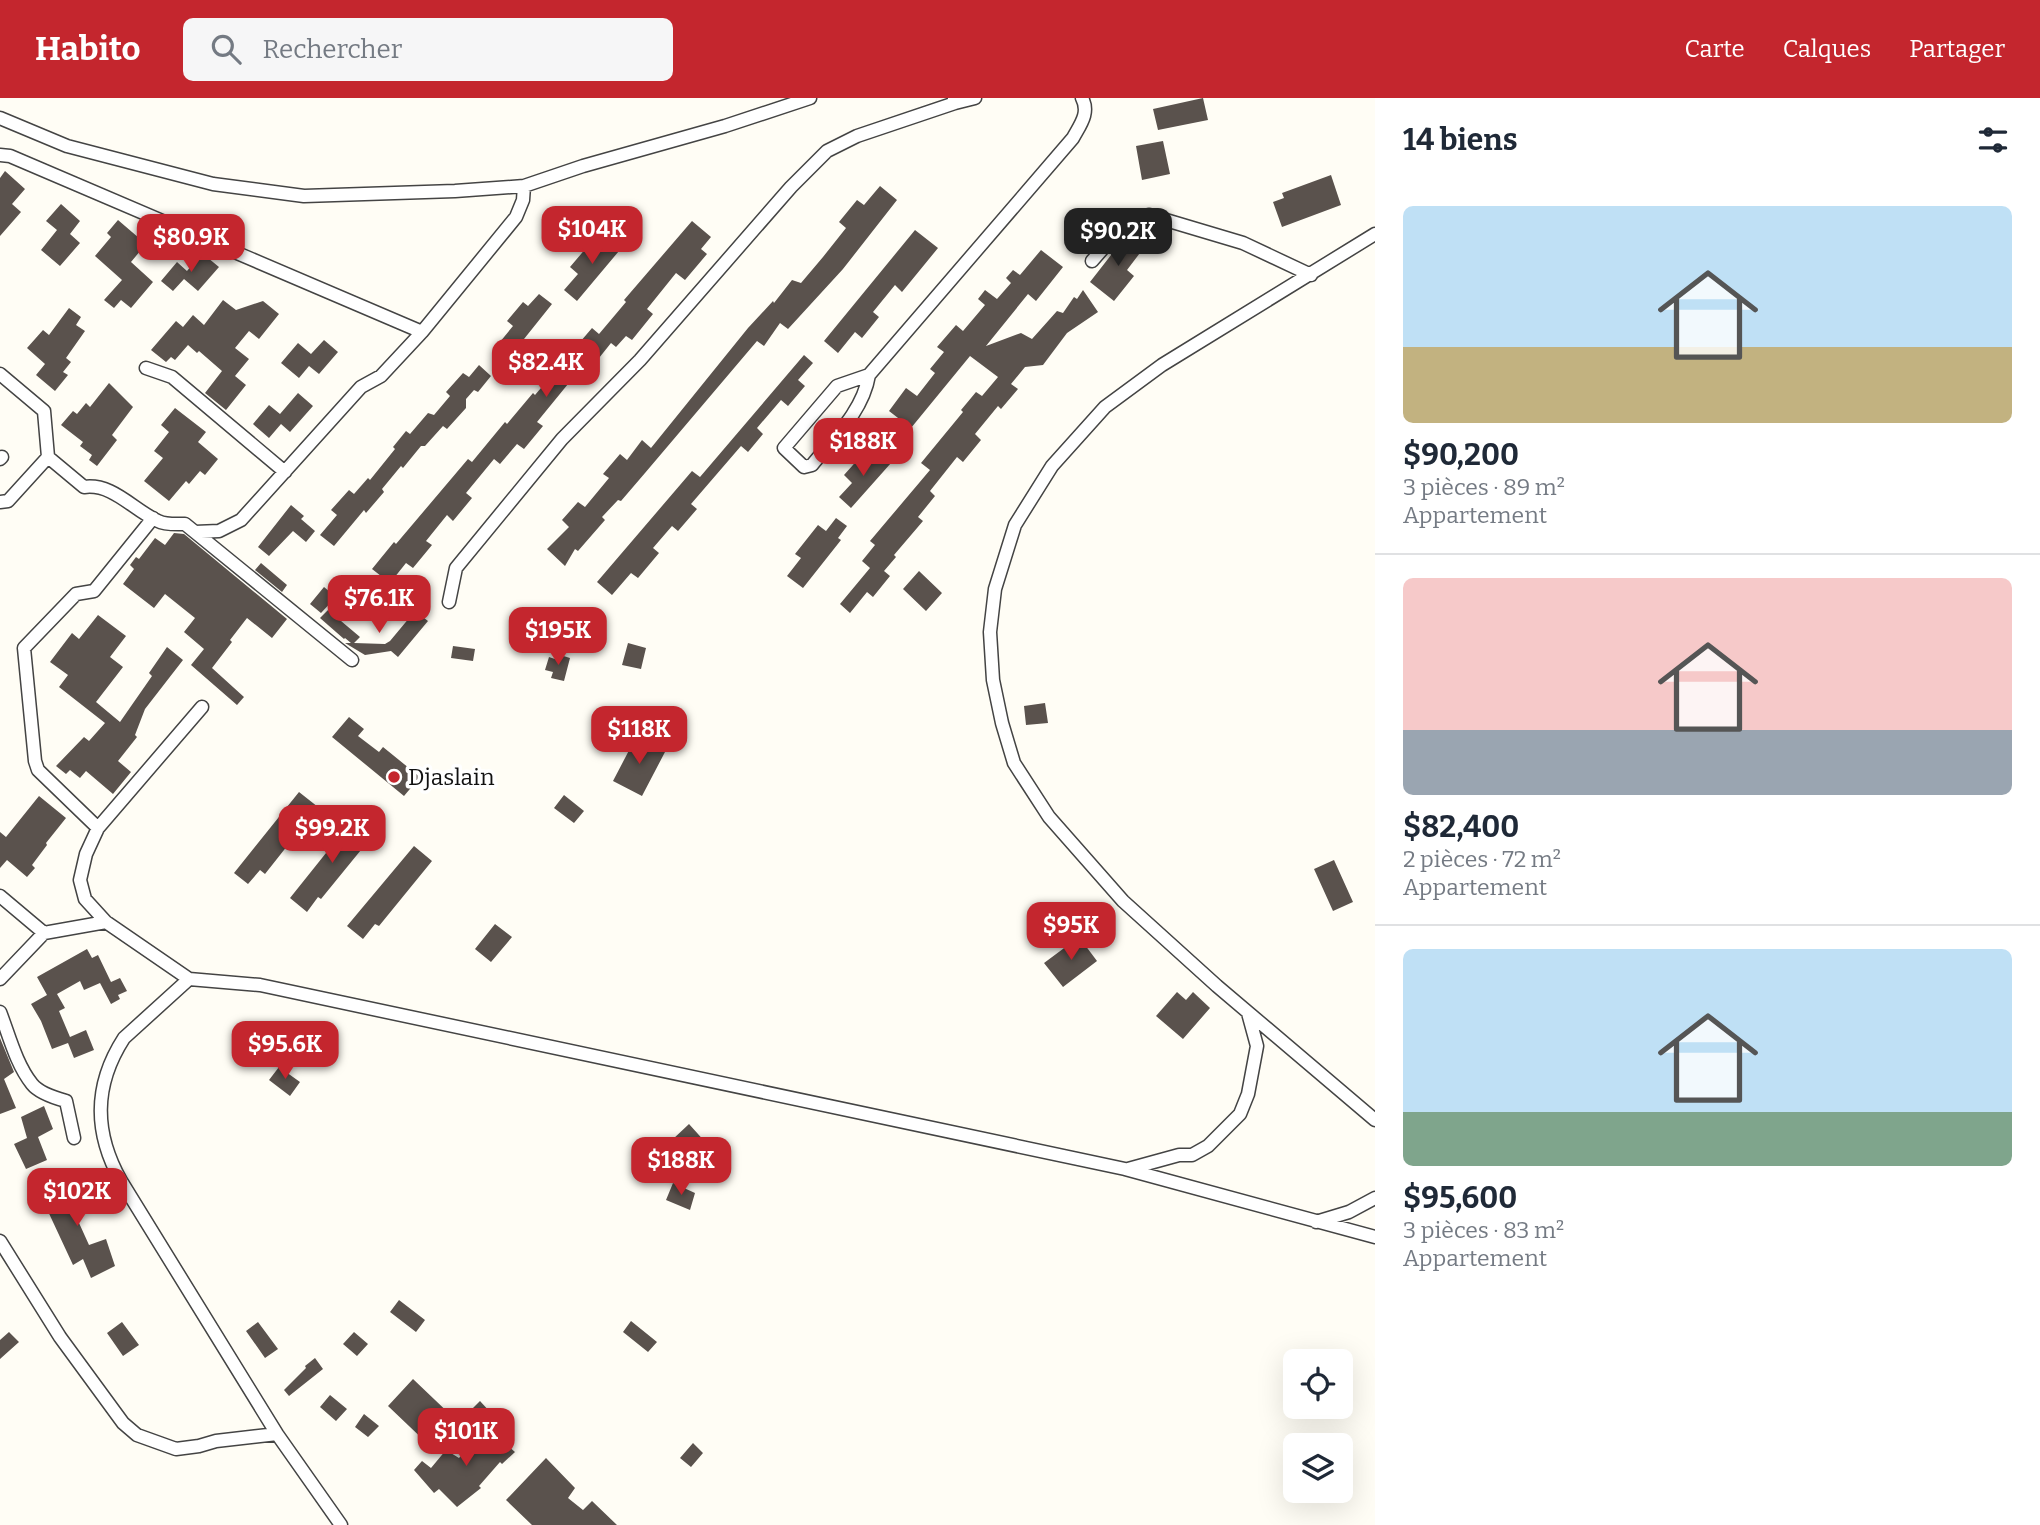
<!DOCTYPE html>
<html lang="fr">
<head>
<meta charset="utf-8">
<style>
  body { margin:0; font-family:Bitter,serif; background:#f6f6f7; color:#1f2937; height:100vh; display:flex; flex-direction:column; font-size:26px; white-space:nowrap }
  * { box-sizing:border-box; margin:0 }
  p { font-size:23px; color:#747a83 }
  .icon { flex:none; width:38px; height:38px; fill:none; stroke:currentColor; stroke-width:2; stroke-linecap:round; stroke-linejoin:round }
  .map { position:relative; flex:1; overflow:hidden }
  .side { display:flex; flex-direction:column; background:#fff; width:665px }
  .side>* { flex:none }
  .controls { position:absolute; left:1283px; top:1251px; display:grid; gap:14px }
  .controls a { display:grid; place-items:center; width:70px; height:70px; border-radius:10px; background:#fff; box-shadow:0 7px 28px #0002; font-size:35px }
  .price { position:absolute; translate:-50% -60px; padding:0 16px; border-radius:14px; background:#c4262e; color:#fff; font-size:23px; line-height:46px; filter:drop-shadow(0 2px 4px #0008) }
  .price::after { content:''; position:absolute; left:50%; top:42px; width:21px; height:16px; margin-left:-10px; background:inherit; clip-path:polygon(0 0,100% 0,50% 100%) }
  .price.current { background:#222; color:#fff }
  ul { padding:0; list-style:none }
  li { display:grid; align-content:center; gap:14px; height:371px; padding:0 28px }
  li+li { border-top:2px solid #e0e1e3 }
  li span { display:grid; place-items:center; height:217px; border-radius:10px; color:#555 }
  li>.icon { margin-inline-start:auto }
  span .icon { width:126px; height:126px; fill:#fffc; stroke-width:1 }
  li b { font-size:30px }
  h2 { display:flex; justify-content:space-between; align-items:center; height:84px; padding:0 28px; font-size:30px }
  header { display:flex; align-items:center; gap:42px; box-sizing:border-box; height:98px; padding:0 35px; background:#c4262e; color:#fff }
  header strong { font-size:33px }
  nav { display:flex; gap:38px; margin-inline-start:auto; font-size:24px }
  .search { width:490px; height:63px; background:#f6f6f7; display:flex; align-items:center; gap:18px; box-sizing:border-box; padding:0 24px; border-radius:10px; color:#747a83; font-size:26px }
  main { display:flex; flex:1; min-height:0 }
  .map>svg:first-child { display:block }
</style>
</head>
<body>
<header>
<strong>Habito</strong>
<div class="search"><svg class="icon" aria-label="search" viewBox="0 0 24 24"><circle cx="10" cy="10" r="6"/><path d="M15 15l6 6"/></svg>Rechercher</div>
<nav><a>Carte</a><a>Calques</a><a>Partager</a></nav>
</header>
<main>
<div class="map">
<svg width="1375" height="1427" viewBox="0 0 1375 1427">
  <rect width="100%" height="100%" fill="#fffdf5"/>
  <path fill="#5a524d" d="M1203 0 1208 22 1158 32 1153 11Z
    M1163 43 1170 76 1142 82 1136 48Z
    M5 73 25 91 12 106 21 114 0 138V80Z
    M1331 77 1341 107 1282 129 1273 104 1284 100 1282 95Z
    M880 88 897 102 843 171 788 231 780 225 764 248 757 243 645 375 621 403 618 402 602 419 605 422 578 453 575 451 565 468 547 451 569 429 562 422 578 404 585 409 609 380 603 376 620 356 627 362 642 342 651 350 748 230 773 203 774 205 792 182 801 185 823 159 846 130 839 124 857 102 864 107Z
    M61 106 80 123 70 136 80 145 60 168 41 152 57 132 46 123Z
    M118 122 146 146 131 164 153 184 131 210 121 202 114 210 104 202 122 182 95 158 111 139 107 135Z
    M692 123 711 139 701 151 707 156 685 182 676 175 647 211 653 216 632 242 626 238 616 249 611 245 583 280 577 275 537 324 543 328 524 351 517 346 500 366 494 361 466 395 472 400 453 423 447 417 426 443 432 447 413 470 406 465 390 485 372 471 394 444 396 446 468 361 472 364 505 324 507 326 533 295 535 297 592 230 599 236 626 204 624 202Z
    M915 132 938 150 902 194 895 187 873 214 879 219 862 240 855 234 838 255 824 243Z
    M1129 134 1146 147 1127 172 1134 178 1114 203 1090 184Z
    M610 135 624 147 577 203 564 192 578 176 570 169 587 149 593 154Z
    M1041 152 1063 169 1036 203 1028 196 986 248 1021 235 1032 241 1057 213 1063 215 1074 199 1077 201 1083 192 1098 214 1067 235 1043 267 1025 269 1011 286 1018 291 1001 311 998 308 975 336 981 342 963 364 957 359 930 393 935 398 918 419 923 423 894 457 896 459 884 473 890 478 873 499 867 494 850 515 840 506 870 470 862 463 875 447 870 443 930 372 921 365 963 314 961 312 976 294 982 298 998 279 970 258 911 330 889 313 906 290 917 298 935 275 930 271 944 254 937 249 956 227 963 233 985 207 978 201 985 192 997 201 1011 185 1006 180 1013 172 1020 177Z
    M202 155 219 169 198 193 184 181 173 193 161 183 177 164 187 173Z
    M539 196 552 206 508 261 495 250 513 228 507 223 523 204 528 208Z
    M223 202 236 212 263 203 279 216 259 241 249 233 235 250 249 261 235 278 246 287 226 312 205 295 222 273 199 253 197 255 188 247 175 262 171 259 166 264 151 252 176 223 183 229 193 217 204 227Z
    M69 210 81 219 76 227 85 233 66 260 71 264 63 274 68 277 55 293 36 277 45 266 27 250 43 232 49 237Z
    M324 242 338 254 319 276 309 268 299 280 281 265 298 245 311 256Z
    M804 257 813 265 798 282 805 288 788 308 781 302 757 330 763 336 748 354 741 348 691 406 697 411 678 433 672 428 653 450 659 455 638 480 631 475 612 497 597 484 692 373 700 379Z
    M479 267 491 278 478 294 474 292 466 301V310L447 331 443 328 425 348H421L403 370 401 368 382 391 384 394 366 415 364 412 334 448 320 437 337 417 331 412 349 392 354 396 368 380 370 382 395 351 393 349 406 333 410 336 428 315 434 317 450 298 446 294 463 275 469 279Z
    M109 285 133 309 112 337 117 342 97 368 89 362 92 357 80 348 83 344 61 327 73 313 77 316 86 305 90 309Z
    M298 295 313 308 290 334 281 326 269 340 253 326 269 307 280 316Z
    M175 310 206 334 198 344 218 361 205 377 200 373 189 386 186 383 169 403 144 383 163 360 154 353 169 334 161 327Z
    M878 354 891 365 851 410 839 399 852 385 844 377 861 358 869 366Z
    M291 407 304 418 301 421 315 433 306 444 293 433 269 458 258 449Z
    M836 420 847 428 838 440 841 442 803 490 787 478 801 460 795 456 818 427 826 433Z
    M174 435 184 436 287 521 272 540 247 520 230 542 232 544 212 570 244 599 237 607 191 567 204 551 184 534 195 520 165 496 154 510 123 486 134 471 130 467 136 459 139 461 155 440 165 447Z
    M261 465 287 487 282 494 255 472Z
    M919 473 942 495 926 513 903 491Z
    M324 489 336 499 321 515 310 506Z
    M328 512 360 539 354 545 385 546 390 543 415 513 428 523 398 559 391 553 365 557 345 545H351L345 540 344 541 320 520Z
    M98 517 126 538 110 559 123 569 96 604 120 624 152 578 149 575 167 549 183 562 145 611 135 637 137 639 118 663 131 674 113 696 86 673 80 680 70 672 66 676 56 668 84 639 89 643 105 625 59 589 68 577 50 564 72 535 79 541Z
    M628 545 646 550 641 571 622 567Z
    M453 548 475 551 473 563 451 560Z
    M557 556 570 560 564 583 551 580 553 574 545 572 549 559 555 561Z
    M1045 605 1048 625 1026 627 1024 608Z
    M349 619 364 631 358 638 379 654 383 649 420 679 404 698 332 639Z
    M636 639 665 654 642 698 613 683Z
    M299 694 318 709 265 776 260 772 248 786 234 775Z
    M564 697 584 713 574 725 554 710Z
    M39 698 66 720 46 745 47 747 32 767 35 770 27 779 7 762 0 770V734L6 739Z
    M354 720 374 736 321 801 318 799 307 814 290 800Z
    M414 748 432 763 379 828 375 826 363 841 347 828Z
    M1334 762 1353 804 1333 813 1314 771Z
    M495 826 512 839 491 864 475 851Z
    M1079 839 1097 863 1063 889 1044 865Z
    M87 851 92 860 98 857 111 884 120 880 127 893 118 897 120 901 111 906 100 885 84 892 80 883 57 896 65 910 59 913 70 939 86 932 94 952 74 960 68 945 52 951 41 923 31 906 47 897 37 879Z
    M1177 894 1186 902 1193 894 1210 910 1183 941 1156 918Z
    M0 940 14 974 4 981 16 1010 0 1016Z
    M279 969 300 984 290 998 269 982Z
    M44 1008 53 1031 38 1039 47 1062 26 1071 14 1046 27 1040 21 1019Z
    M689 1026 716 1056 698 1071 672 1042Z
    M75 1074 85 1096 70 1105 89 1147 106 1141 115 1168 91 1180 83 1161 73 1167 46 1109 58 1103 49 1088Z
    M673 1085 695 1095 690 1112 666 1102Z
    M399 1202 425 1222 416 1234 390 1214Z
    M631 1223 657 1244 648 1254 623 1234Z
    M122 1224 139 1247 123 1258 107 1235Z
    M258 1224 278 1251 265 1260 246 1233Z
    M9 1234 19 1244 0 1261V1242Z
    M354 1234 368 1246 357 1258 343 1246Z
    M315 1260 323 1271 289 1298 284 1292 306 1270 305 1268Z
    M413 1281 456 1322 431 1349 388 1308Z
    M330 1297 347 1311 336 1323 320 1309Z
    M480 1303 491 1315 473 1331 462 1321Z
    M364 1316 379 1328 368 1339 355 1329Z
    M486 1329 515 1354 502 1366 500 1364 479 1388 481 1390 457 1409 439 1391 434 1395 414 1372 422 1363 431 1370 446 1352 459 1360Z
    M693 1345 703 1355 691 1369 680 1360Z
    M546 1360 575 1390 568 1400 583 1412 592 1403 617 1427H532L506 1402Z"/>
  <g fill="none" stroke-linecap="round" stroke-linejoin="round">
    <g stroke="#444" stroke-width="15">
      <path id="street" d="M955 5 975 0
        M0 20 67 48 213 86 304 98 455 93 524 88 583 68 725 28 810 0
        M0 57 10 58 422 234
        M1375 136 1162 267 1105 309 1052 368 1015 427 995 491 990 534 993 582 1002 625 1014 665 1049 719 1123 803 1217 888 1375 1022
        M1092 163 1127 123 1149 117 1243 145 1311 177
        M146 270 172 279 285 374
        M0 276 44 313 48 359 8 403 0 404
        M869 277C863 313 834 340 812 367L804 369 784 350 837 288 869 277 1073 40C1080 27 1090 15 1082 0
        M48 359 84 389C113 385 133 412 158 423 165 427 177 426 185 426L352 562
        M0 361 2 359
        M195 434 219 433 241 422 361 289 381 278 422 234 516 119 523 102 524 88
        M449 504 456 470 562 341 640 262 791 89 827 53 857 38 955 5 954 0
        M202 609 98 730 86 756 80 782 85 801 106 824 189 881 260 887 1125 1071 1375 1139
        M98 730 38 672 35 663 24 550 76 496 94 493 153 420
        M0 798 44 835
        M0 881 44 835 106 824
        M189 881 124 940C93 988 94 1035 121 1083L277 1336 341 1427
        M0 914C9 937 16 966 32 986 39 995 55 1000 66 1003L74 1040
        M1128 1071 1179 1057H1192L1208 1048 1240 1016 1248 996 1257 948 1248 915
        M1316 1124 1349 1114 1375 1100
        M0 1143 60 1239 123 1325 137 1337 176 1351 199 1348 216 1343 277 1336"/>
    </g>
    <use href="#street" stroke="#fff" stroke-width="12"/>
  </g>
  <circle fill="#c4262e" stroke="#fff" stroke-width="2.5" cx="394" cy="679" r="7"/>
  <g text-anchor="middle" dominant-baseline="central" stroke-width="7" stroke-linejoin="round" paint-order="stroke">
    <g font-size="23" fill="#111" stroke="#fff" text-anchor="start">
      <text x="408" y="679">Djaslain</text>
    </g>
  </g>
</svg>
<div class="controls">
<a><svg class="icon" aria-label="locate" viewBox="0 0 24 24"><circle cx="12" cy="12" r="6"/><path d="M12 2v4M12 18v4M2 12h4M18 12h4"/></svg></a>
<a><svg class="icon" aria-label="layers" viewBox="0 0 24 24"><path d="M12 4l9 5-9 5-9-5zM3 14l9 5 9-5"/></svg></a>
</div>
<b class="price" style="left:592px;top:168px">$104K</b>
<b class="price current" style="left:1118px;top:170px">$90.2K</b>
<b class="price" style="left:191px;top:176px">$80.9K</b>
<b class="price" style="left:546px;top:301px">$82.4K</b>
<b class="price" style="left:863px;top:380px">$188K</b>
<b class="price" style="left:379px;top:537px">$76.1K</b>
<b class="price" style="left:558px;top:569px">$195K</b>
<b class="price" style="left:639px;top:668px">$118K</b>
<b class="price" style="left:332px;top:767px">$99.2K</b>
<b class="price" style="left:1071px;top:864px">$95K</b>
<b class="price" style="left:285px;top:983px">$95.6K</b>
<b class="price" style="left:681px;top:1099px">$188K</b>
<b class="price" style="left:77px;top:1130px">$102K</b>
<b class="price" style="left:466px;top:1370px">$101K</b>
</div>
<section class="side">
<h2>14 biens<svg class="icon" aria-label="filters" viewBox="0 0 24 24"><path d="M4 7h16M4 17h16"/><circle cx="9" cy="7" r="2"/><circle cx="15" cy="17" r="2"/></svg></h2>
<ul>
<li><span style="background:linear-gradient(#bfe0f5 65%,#c2b280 0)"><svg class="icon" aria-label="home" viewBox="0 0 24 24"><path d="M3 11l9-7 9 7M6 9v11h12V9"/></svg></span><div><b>$90,200</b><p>3 pièces · 89 m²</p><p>Appartement</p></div></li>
<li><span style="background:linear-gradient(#f6c9c9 70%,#9aa5b1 0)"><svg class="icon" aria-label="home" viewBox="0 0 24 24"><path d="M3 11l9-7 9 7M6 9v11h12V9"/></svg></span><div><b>$82,400</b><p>2 pièces · 72 m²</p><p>Appartement</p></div></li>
<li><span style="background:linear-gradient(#bfe0f5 75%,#7fa58c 0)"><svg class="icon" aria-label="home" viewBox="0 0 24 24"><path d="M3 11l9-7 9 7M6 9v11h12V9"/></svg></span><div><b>$95,600</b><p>3 pièces · 83 m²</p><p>Appartement</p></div></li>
</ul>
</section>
</main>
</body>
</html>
